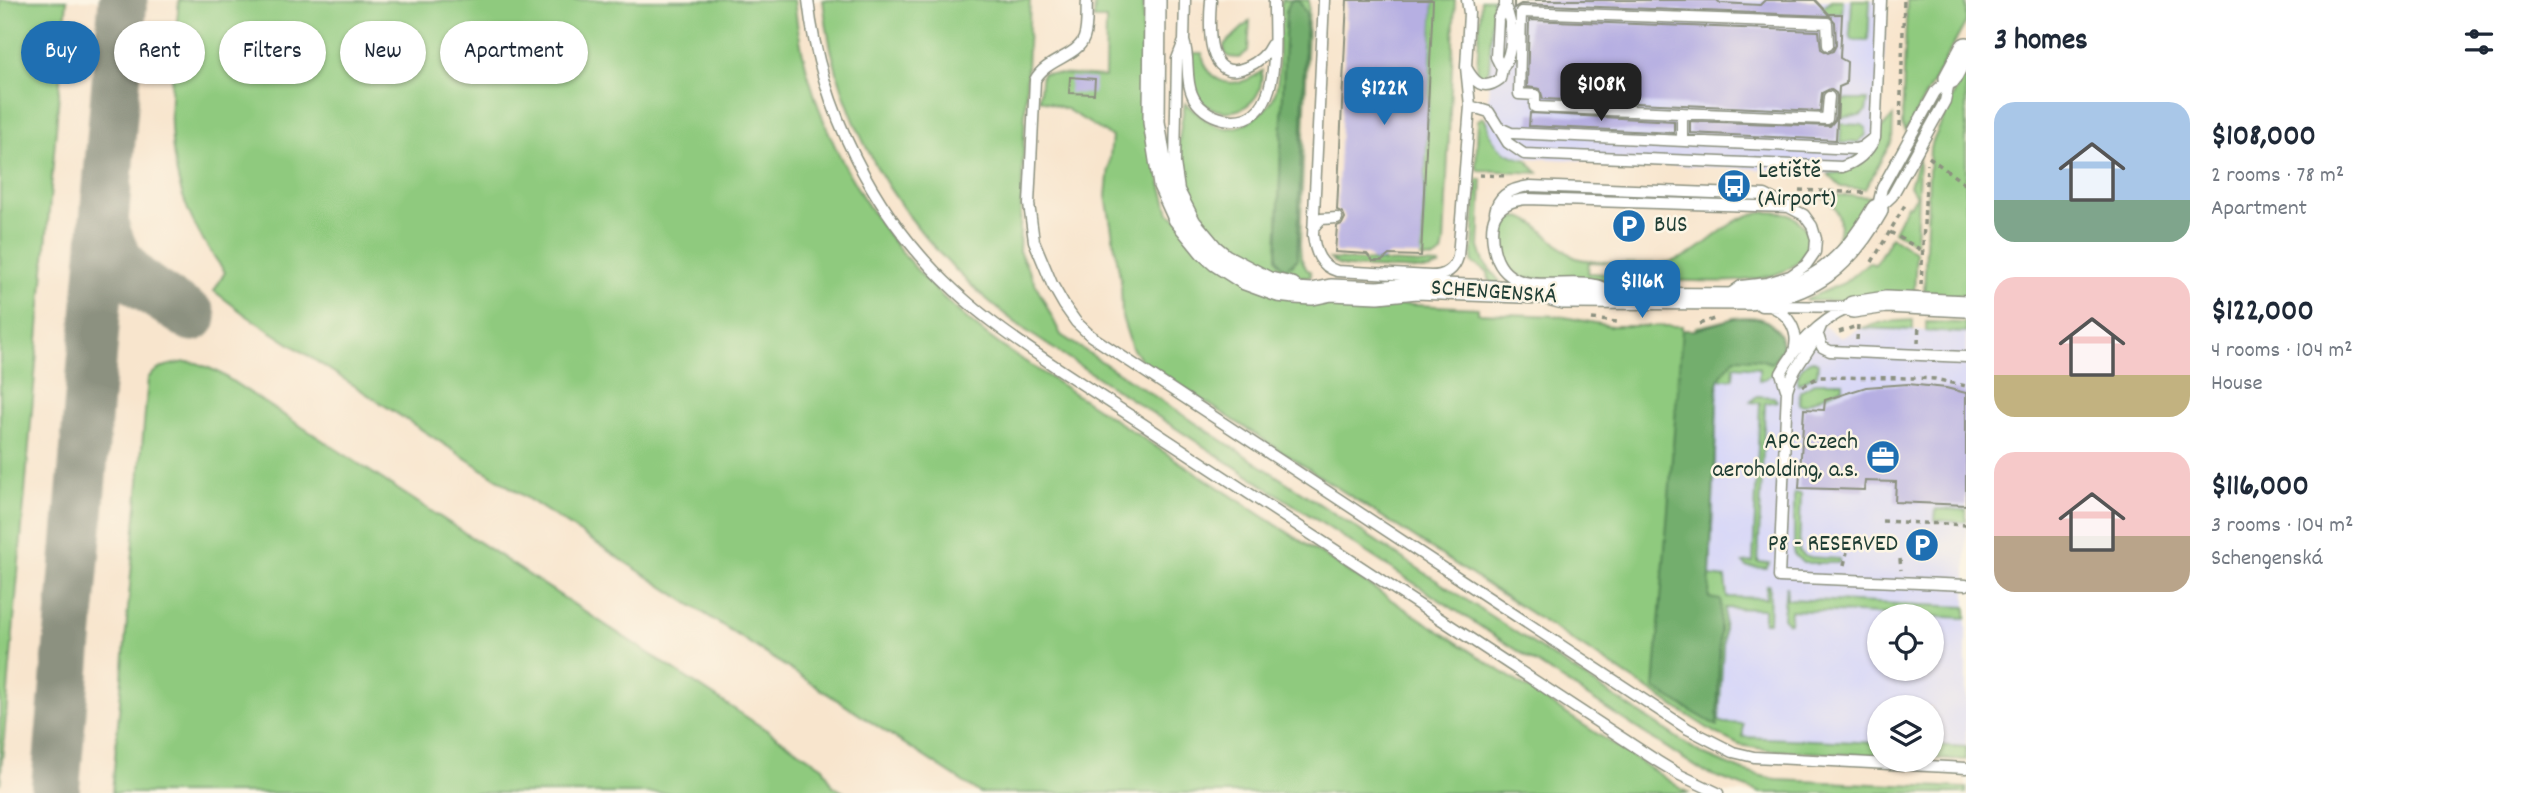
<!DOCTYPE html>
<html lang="en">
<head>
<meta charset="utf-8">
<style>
  body { margin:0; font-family:Dekko,sans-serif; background:#f2f2f3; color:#1f2937; height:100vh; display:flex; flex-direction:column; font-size:26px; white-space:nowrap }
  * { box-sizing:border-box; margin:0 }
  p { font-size:23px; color:#747a83 }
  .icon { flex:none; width:38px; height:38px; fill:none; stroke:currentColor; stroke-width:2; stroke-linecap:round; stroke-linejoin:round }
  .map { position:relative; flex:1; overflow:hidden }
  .side { display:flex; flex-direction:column; background:#fff; width:560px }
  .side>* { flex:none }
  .banner { position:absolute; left:21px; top:21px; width:665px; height:63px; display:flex; gap:14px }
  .fabs { position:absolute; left:1867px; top:604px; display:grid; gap:14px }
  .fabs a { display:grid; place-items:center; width:77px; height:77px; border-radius:50%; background:#fff; box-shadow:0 2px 5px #0004; font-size:35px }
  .price { position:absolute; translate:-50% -60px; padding:0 16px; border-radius:14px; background:#1f6fb2; color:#fff; font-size:23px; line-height:46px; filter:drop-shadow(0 2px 4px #0008) }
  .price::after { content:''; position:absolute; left:50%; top:42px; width:21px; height:16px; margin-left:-10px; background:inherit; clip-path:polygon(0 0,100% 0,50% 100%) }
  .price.on { background:#222; color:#fff }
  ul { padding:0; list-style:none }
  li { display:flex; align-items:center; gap:21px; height:175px; padding:0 28px }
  li span { display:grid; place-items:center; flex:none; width:196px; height:140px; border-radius:21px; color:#555 }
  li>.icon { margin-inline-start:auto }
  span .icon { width:84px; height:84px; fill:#fffc; stroke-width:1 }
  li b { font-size:30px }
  h2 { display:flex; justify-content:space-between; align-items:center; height:84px; padding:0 28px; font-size:30px }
  .tag { padding:0 24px; border-radius:32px; background:#fff; box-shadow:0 2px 5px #0004; font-size:24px; line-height:63px }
  .tag.on { background:#1f6fb2; color:#fff }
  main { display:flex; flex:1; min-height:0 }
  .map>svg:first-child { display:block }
</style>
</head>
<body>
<main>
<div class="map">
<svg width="1966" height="793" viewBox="0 0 1966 793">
  <rect width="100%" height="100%" fill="#fcf5e5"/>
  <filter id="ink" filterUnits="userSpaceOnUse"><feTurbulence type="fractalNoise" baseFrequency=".0143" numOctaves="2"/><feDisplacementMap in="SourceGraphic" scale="14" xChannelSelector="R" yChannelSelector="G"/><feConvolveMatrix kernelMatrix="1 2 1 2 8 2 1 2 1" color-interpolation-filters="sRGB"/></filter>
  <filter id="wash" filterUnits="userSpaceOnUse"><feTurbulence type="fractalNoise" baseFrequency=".00686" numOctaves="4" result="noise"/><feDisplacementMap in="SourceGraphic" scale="28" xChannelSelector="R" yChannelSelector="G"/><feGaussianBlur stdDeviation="1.57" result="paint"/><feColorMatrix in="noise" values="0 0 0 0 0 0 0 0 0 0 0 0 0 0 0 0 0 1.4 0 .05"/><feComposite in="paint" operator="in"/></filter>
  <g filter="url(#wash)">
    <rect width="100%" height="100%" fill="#f8e5cd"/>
    <path fill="#d7d7f8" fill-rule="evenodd" d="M1493 0H1887L1880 128 1842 172 1835 173 1513 157 1503 151 1495 142 1487 122Z
      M1817 321 1841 338 1862 327 1966 333V747L1932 745V707H1880L1879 743 1743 737 1719 721 1723 622 1725 621V607H1728L1727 583 1710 577 1718 379 1734 366 1759 368V379L1768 377 1774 373 1785 352ZM1880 616H1932V668H1880Z"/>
    <path fill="#8fca7e" stroke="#578459" stroke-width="2" fill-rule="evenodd" d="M0 0H67L0 785Z
      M179 0 564 2 566 0H794C808 139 891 267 1003 347L1688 793H980L247 316 214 291 225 272C209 250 194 228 185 202 161 137 173 67 179 0Z
      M823 0H1030L1019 251 1061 335 1702 754 1743 771 1777 780 1966 788V793H1761L1704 772 1028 332C917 251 838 140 823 0Z
      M1095 0H1144L1141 73 1149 138 1169 213 1306 300 1478 308V313L1559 316 1611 326H1682V330H1695L1696 327C1721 324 1760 304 1778 332 1782 339 1780 346 1785 352 1778 364 1774 378 1759 380V368L1734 366 1733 379H1718L1710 576 1725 578 1727 597 1766 598 1767 585H1770L1769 622H1764V609L1725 608 1719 721 1724 723 1743 724V737L1879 743V756L1769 750 1739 745 1715 733 1141 360 1132 348 1122 317 1121 282 1106 196 1112 137 1066 109 1039 99 1042 73 1105 77 1106 19H1094Z
      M1282 0H1293L1286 11 1277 257 1279 263 1293 265 1297 259 1306 14 1299 0H1309L1300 245 1301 258 1307 270 1310 271 1311 276C1258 282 1194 237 1181 183 1175 156 1180 129 1185 103 1204 119 1223 140 1251 120 1258 114 1265 111 1271 102 1286 80 1273 27 1282 0Z
      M1433 0H1455L1444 244 1442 254 1434 259 1421 258Z
      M1481 0H1493L1489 70 1484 76 1479 75 1477 70Z
      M1832 0H1843L1842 14 1822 13V7Z
      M1852 0H1870L1868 41 1852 40 1850 36Z
      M1907 0H1966V22L1906 131 1902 125Z
      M1250 21 1248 51 1239 58 1229 57 1225 53 1224 45Z
      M1192 53H1202C1208 87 1237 90 1262 71 1261 79 1262 86 1258 93 1245 118 1206 118 1195 91 1190 80 1192 65 1192 53Z
      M1966 67V296L1924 295 1930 148Z
      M1842 100H1868L1866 111 1860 116 1841 117Z
      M1893 116 1892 141 1865 189 1841 187 1828 174 1842 172Z
      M1483 117C1488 122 1488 126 1490 133 1497 151 1510 156 1527 160L1538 173 1478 170 1476 167 1478 120Z
      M1841 124 1862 125 1866 128V135L1858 142 1840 143Z
      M1919 154V162L1916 244 1894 231 1907 205 1910 206 1916 196 1910 186Z
      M1477 179H1482L1479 247 1484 262 1501 283 1490 286 1488 272 1472 263Z
      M1817 194 1870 197 1857 221 1838 247 1835 244C1845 224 1839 203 1817 194Z
      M1768 212C1774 213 1783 212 1789 214 1795 217 1801 223 1805 228 1820 256 1787 273 1765 277 1730 285 1690 280 1653 280 1611 279 1568 282 1525 278 1519 275 1513 272 1507 267 1494 253 1492 224 1514 218 1532 212 1557 249 1574 257 1586 263 1655 265 1669 262 1700 256 1719 226 1747 216 1753 213 1761 213 1768 212ZM1589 262 1614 263 1613 274 1588 273Z
      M1891 237 1916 252 1914 295 1856 300 1806 301V299L1844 283 1869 262 1875 265Z
      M1330 259 1441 265 1428 270 1347 267 1338 265Z
      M1913 320V330L1862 328 1883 322Z
      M1926 322 1966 323V333L1926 331Z
      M1812 360 1818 363 1817 374 1798 384C1795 375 1803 363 1812 360Z
      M187 362 197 363 218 372 823 767 833 786 845 793H112L148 378C158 366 172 364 187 362Z
      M1816 382H1843V387L1804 405 1799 404 1800 391Z
      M1757 396 1774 397 1777 401 1765 403 1758 562 1770 563 1766 568 1747 567 1743 563 1753 562 1760 403 1750 402Z
      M1794 493 1801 494 1799 551 1806 557 1839 559V563H1803L1794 554Z
      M1936 509 1966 510V522L1935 520Z
      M1786 586 1787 599 1966 607V618L1791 610 1790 623H1788L1783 618Z
      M1932 745 1966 747V760L1932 758Z"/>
    <path fill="#73ae6d" stroke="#497650" stroke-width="2" d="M1291 0H1299L1306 14 1297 259 1286 269 1282 267 1277 258 1286 11Z
      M1734 318C1752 316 1771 317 1780 336 1781 339 1783 344 1782 348 1780 353 1775 358 1772 363L1758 359 1735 358 1718 379 1709 598 1721 600 1717 726 1654 689 1682 330H1695Z"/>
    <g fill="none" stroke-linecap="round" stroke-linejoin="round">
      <path stroke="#8c9180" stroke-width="49" d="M104 220C113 274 150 290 192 317
        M55 793 123 0"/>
    </g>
    <g id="blocks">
      <path fill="#b6afe2" d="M1347 0H1433L1421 256 1389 255 1382 261H1373L1367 254 1335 252 1337 226 1342 224 1345 218 1343 213 1337 210Z
        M1514 0H1717L1720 3 1760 5 1765 0H1815L1828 14H1842L1840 58 1847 62 1846 84 1839 87 1836 140 1690 133V121L1830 126 1835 120 1837 98 1836 93 1830 89 1822 93 1820 111 1543 99 1540 89 1527 87 1529 20 1819 31 1821 49 1828 53 1833 51 1836 45 1835 22 1830 16 1521 4 1514 8Z
        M1070 77 1095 79 1094 94 1069 93Z
        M1530 113 1674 121V133L1529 126Z
        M1908 384 1946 388 1966 393V505L1895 502 1896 482 1865 481 1864 490 1799 488 1804 409 1824 410 1825 400 1866 387Z"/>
    </g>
  </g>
  <g filter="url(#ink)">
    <use href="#blocks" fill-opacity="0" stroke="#8c9180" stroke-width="2"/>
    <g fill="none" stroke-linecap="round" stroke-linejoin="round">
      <g stroke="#8c9180" stroke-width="13">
        <path id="lane" d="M808 0C820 108 874 217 955 291 985 319 1019 342 1053 365L1657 761 1680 775 1718 793
          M1087 0C1086 12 1088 27 1084 38 1077 57 1046 59 1035 80L1029 204 1034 241 1052 284 1064 305 1076 322 1091 336 1688 729 1733 752 1754 757 1966 768
          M1185 0 1184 41 1177 59 1175 163 1179 190 1195 221 1216 246 1227 255 1269 277 1294 283
          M1211 0C1209 24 1205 85 1247 67 1258 62 1266 56 1271 45
          M1324 0 1313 235C1315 252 1320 266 1337 271L1431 276C1444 276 1454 271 1458 257L1470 106 1489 112 1508 143 1524 154 1842 167C1857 162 1868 153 1875 138L1881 0
          M1467 0 1469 13 1466 67 1470 106
          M1184 41C1190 59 1185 79 1192 94 1197 107 1210 116 1224 119 1286 130 1273 36 1274 0
          M1828 45 1827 23 1521 12 1519 94 1535 95V107L1827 119 1829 97
          M1466 67C1474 82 1483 92 1500 79L1502 69 1496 57 1498 19 1505 6V0
          M1502 69C1514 50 1514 27 1505 6
          M1500 128 1511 133 1856 149 1862 147 1871 140
          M1682 141V113
          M1877 210 1892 196 1945 101 1950 78
          M1877 210 1882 188 1935 92 1950 78
          M1495 212C1498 194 1514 188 1530 186L1765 195 1804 215 1812 226 1816 239 1815 252 1806 265 1790 276 1767 283 1741 286 1727 296
          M1313 228 1321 219 1337 218
          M1616 294C1610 291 1603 286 1596 285 1561 277 1505 301 1494 249 1492 239 1491 225 1495 216 1501 204 1515 200 1527 199L1791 207
          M1761 306 1853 307
          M1770 306C1788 313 1800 331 1794 351
          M1821 326C1813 350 1793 365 1787 390L1779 577 1966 585
          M1818 335 1822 347 1830 351 1966 357
          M1786 389 1781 373C1795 347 1819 321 1847 309"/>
      </g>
      <g stroke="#8c9180" stroke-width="24">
        <path id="street" d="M1155 0 1154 122 1164 185 1179 218 1205 250 1217 261 1245 279 1278 291 1295 293 1312 294 1331 290 1378 292 1416 288 1544 293 1563 298 1749 299C1812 292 1846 265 1877 210
          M1950 78 1966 48
          M1853 307 1886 302 1966 306"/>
      </g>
      <path stroke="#8c9180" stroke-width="3.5" stroke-dasharray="5 5" stroke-linecap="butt" d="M1900 126 1904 0
        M1929 157 1966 185
        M1479 175 1509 176
        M1799 190 1867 193
        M1890 232 1923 251
        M1872 262 1905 205
        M1921 285 1927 164
        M1592 319 1617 322
        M1699 324 1714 319
        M1839 332 1854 327
        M1857 340 1858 324
        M1918 343 1919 323
        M1803 386 1819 377 1916 378 1935 379 1966 386
        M1882 521 1966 525
        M1900 559 1901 570
        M1844 565 1847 552"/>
      <use href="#lane" stroke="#fff" stroke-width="10"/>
      <use href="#street" stroke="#fff" stroke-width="21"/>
    </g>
  </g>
  <defs>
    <g id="bus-disc" transform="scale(1.75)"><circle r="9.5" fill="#1f6fb2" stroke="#fcf5e5"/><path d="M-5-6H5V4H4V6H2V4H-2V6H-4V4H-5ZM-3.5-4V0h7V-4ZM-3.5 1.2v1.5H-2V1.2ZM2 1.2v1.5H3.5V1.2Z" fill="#fff"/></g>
    <g id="parking-disc" transform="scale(1.75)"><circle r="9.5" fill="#1f6fb2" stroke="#fcf5e5"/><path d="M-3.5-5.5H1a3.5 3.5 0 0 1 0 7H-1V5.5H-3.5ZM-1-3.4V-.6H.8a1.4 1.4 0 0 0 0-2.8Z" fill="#fff"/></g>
    <g id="office-disc" transform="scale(1.75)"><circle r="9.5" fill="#1f6fb2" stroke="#fcf5e5"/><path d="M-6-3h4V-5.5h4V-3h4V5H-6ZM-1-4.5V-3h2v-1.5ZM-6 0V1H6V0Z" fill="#fff"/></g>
  </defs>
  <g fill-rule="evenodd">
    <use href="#bus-disc" x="1734" y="186"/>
    <use href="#parking-disc" x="1629" y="226"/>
    <use href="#office-disc" x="1883" y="457"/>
    <use href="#parking-disc" x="1922" y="545"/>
  </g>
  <g text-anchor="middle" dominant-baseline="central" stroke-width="5" stroke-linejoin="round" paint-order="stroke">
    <g font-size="24" fill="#1f3d34" stroke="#fcf5e5" text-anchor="start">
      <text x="1758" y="172">Letiště<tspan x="1758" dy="28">(Airport)</tspan></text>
      <text x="1654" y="226">BUS</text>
      <text x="1858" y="443" text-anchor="end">APC Czech<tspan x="1858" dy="28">aeroholding, a.s.</tspan></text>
      <text x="1898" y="545" text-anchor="end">P8 - RESERVED</text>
    </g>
    <g font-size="24" fill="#1f3d34" stroke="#fcf5e5">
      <text transform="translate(1494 293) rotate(4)">SCHENGENSKÁ</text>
    </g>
  </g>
</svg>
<div class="fabs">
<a><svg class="icon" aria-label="locate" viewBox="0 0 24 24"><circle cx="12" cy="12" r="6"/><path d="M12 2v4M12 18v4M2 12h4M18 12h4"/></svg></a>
<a><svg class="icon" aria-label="layers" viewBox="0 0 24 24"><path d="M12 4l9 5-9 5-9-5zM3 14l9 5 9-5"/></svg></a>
</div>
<b class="price on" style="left:1601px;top:123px">$108K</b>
<b class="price" style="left:1384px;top:127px">$122K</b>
<b class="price" style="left:1642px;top:320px">$116K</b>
<div class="banner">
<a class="tag on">Buy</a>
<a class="tag">Rent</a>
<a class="tag">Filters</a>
<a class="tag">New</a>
<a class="tag">Apartment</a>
</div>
</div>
<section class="side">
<h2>3 homes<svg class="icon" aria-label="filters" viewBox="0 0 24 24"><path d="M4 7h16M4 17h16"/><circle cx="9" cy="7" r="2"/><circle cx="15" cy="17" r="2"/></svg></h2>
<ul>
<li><span style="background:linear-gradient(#a9c7e8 70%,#7fa58c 0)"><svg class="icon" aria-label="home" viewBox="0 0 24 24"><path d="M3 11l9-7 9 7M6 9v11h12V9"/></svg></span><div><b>$108,000</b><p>2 rooms · 78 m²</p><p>Apartment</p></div></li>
<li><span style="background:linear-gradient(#f6c9c9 70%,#c2b280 0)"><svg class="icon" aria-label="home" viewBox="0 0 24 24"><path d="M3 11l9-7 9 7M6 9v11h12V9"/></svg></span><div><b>$122,000</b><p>4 rooms · 104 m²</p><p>House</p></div></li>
<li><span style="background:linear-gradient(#f6c9c9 60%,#b9a48a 0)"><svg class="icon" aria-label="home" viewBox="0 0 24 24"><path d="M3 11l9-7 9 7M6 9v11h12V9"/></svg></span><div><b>$116,000</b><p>3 rooms · 104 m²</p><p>Schengenská</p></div></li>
</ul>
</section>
</main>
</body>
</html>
